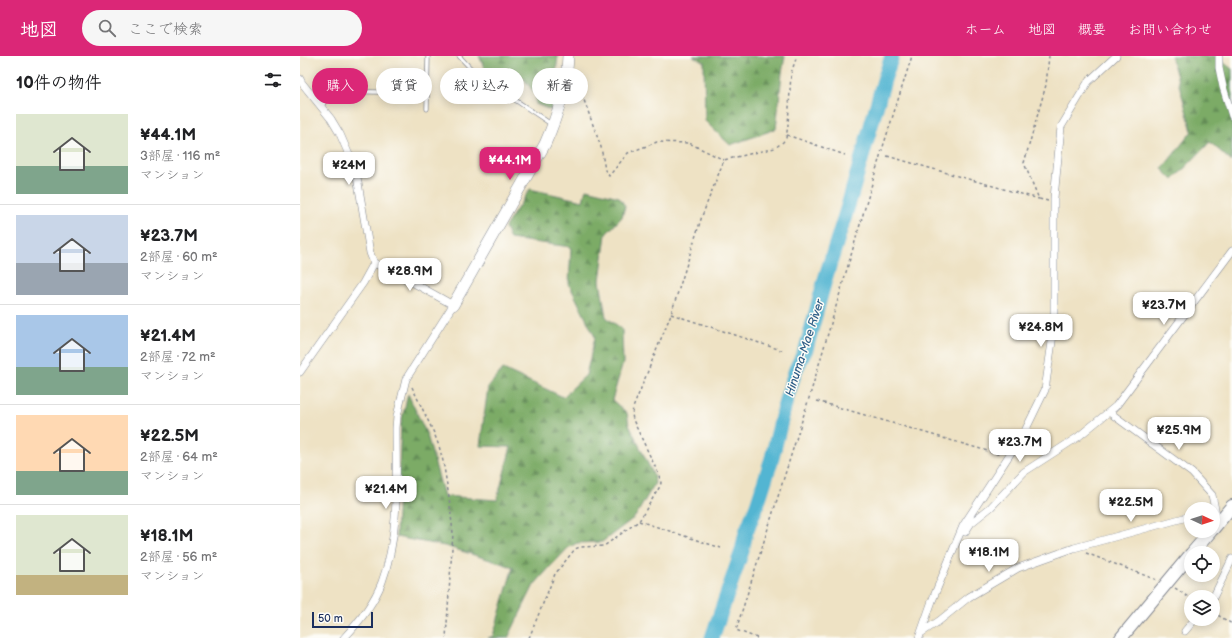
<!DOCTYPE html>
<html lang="ja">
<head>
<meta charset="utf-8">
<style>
  body { margin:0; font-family:"Balsamiq Sans","Klee One",sans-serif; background:#f6f6f6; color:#202124; height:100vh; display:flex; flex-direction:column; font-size:15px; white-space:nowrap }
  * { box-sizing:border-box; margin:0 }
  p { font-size:13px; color:#757577 }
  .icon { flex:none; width:22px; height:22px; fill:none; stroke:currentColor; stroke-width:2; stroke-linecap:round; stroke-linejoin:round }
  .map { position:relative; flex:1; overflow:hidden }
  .details { display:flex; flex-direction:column; background:#fff; width:300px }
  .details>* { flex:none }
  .banner { position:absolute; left:12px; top:12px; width:380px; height:36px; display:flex; gap:8px }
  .needle { width:26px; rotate:93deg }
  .buttons { position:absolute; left:884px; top:446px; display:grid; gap:8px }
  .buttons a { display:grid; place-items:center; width:36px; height:36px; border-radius:50%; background:#fff; box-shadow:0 2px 10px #0003; font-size:20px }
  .scale { position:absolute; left:12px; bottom:10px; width:61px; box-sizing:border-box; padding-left:4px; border:2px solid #1b2f5e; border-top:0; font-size:11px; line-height:14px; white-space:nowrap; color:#1b2f5e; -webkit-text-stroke:3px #fdfcf7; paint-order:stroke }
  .price { position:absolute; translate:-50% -34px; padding:0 9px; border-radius:8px; background:#fff; color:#222; font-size:13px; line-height:26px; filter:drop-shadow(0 1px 2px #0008) }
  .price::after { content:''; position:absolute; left:50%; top:24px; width:12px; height:9px; margin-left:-6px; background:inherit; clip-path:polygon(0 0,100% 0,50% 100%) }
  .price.active { background:#db2777; color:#fff }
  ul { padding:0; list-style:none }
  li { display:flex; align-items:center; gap:12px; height:100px; padding:0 16px }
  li+li { border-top:1px solid #e0e0e0 }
  li span { display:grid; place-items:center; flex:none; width:112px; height:80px; border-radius:0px; color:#555 }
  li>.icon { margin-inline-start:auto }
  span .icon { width:48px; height:48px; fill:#fffc; stroke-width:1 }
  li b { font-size:17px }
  h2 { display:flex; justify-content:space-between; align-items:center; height:48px; padding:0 16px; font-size:17px }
  .pill { padding:0 14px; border-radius:18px; background:#fff; box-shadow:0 2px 10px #0003; font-size:14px; line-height:36px }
  .pill.active { background:#db2777; color:#fff }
  header { display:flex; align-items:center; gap:24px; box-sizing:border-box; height:56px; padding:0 20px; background:#db2777; color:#fff }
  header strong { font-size:19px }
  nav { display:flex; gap:22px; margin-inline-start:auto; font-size:14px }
  .search { width:280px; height:36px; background:#f6f6f6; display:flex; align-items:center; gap:10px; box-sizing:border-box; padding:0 14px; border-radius:22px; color:#757577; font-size:15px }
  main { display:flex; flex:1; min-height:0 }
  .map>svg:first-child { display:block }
</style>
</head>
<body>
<header>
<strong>地図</strong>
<div class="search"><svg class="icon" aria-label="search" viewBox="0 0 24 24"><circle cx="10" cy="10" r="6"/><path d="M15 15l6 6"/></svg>ここで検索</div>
<nav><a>ホーム</a><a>地図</a><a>概要</a><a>お問い合わせ</a></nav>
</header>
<main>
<section class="details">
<h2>10件の物件<svg class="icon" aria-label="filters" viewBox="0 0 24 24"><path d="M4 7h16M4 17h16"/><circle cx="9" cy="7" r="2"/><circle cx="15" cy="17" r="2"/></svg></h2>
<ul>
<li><span style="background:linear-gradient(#dfe7d0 65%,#7fa58c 0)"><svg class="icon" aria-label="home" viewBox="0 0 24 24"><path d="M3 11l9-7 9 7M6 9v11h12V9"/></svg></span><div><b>¥44.1M</b><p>3部屋 · 116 m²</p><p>マンション</p></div></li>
<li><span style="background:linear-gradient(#c9d6e8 60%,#9aa5b1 0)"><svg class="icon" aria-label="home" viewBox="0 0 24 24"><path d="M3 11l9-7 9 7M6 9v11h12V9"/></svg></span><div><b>¥23.7M</b><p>2部屋 · 60 m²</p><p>マンション</p></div></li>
<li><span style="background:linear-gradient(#a9c7e8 65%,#7fa58c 0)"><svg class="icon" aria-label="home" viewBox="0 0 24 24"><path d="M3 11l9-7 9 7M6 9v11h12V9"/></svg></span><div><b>¥21.4M</b><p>2部屋 · 72 m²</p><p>マンション</p></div></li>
<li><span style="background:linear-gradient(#ffd9b3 70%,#7fa58c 0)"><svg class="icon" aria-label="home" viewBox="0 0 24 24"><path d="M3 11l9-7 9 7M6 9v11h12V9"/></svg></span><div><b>¥22.5M</b><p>2部屋 · 64 m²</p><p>マンション</p></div></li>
<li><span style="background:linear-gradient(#dfe7d0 75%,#c2b280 0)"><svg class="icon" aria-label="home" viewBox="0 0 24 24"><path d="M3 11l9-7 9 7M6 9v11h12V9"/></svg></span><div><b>¥18.1M</b><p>2部屋 · 56 m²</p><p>マンション</p></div></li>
</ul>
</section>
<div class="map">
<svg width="932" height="582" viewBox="0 0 932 582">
  <defs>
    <pattern id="forest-firs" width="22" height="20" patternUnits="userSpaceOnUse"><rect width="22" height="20" fill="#7bab66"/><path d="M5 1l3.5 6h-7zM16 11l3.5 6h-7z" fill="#648c57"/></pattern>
  </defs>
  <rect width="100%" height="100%" fill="#fdfcf7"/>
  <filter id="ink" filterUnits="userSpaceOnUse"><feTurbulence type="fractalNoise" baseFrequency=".025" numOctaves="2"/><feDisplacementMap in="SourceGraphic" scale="8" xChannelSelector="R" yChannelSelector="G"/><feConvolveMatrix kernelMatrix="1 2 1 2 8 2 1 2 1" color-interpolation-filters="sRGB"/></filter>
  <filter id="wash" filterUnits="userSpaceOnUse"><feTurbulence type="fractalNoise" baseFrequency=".012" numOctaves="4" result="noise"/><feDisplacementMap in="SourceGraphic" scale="16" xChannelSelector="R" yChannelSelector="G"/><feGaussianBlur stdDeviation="0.9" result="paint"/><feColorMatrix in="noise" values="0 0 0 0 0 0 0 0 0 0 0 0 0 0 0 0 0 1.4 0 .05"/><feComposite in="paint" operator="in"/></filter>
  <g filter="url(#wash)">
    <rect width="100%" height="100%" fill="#eee2c4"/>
    <path fill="url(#forest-firs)" stroke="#4b6d62" d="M179 0H258L251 54 236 48V39L223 22 185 14Z
      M393 0H485L482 17 476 73 430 89 405 65 404 6Z
      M871 0H915L932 13V106L910 86 873 124 862 113 892 75Z
      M230 133 283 145 286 133 319 141 325 150 322 161 306 178 300 225 306 261 322 273 323 307 312 344 327 357 329 369 353 418 355 427 335 461 302 486 277 487 268 492 250 511 234 529 208 582H188L193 580 213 511 145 490 96 481 101 367 108 338 127 379 144 440 197 444 211 391 180 390 188 331 203 313 263 341 286 319 295 281 269 228 271 191 210 183 205 171Z"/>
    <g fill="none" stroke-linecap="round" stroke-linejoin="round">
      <path stroke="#53b5d2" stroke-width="15" d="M412 582 442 495 446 476 457 449 472 402 486 344 496 313 506 293 526 220 548 150 584 24 592 0"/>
    </g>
  </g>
  <g filter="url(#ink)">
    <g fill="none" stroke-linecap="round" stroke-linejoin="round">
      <g stroke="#848891" stroke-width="5">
        <path id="lane" d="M159 0 175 17 251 68
          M22 50 25 45 27 35 127 37
          M127 53 128 0"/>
      </g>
      <g stroke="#848891" stroke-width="8">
        <path id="street" d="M919 0V12L923 31 932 60
          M0 23 2 27 31 63 40 78 56 115 70 197 74 207 94 216 153 249 106 323 97 360 96 372C96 423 100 478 82 526 74 547 59 566 44 582
          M0 316 63 227 74 207
          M809 356 892 417 912 439 916 458
          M665 476 671 467 691 451 724 416 778 381 816 350 932 195
          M913 542 932 503
          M885 575 895 563
          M621 577 639 565 669 541 718 512 774 492 891 460
          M619 582 632 545 663 470 725 375 745 334 754 272V142L761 71 788 26 816 0"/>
      </g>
      <g stroke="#848891" stroke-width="12">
        <path id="secondary" d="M153 249 245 88C257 61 267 30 268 0"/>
      </g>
      <g stroke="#848891" stroke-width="14">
        <path id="primary" d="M913 473 932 450
          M892 497 911 475
          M821 582 891 498"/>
      </g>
      <path stroke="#848891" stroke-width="1.5" stroke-dasharray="3 3" stroke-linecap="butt" d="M276 22 301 91 305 114 309 120 328 97 357 86 389 87 424 104
        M487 79 545 99
        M587 100 739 143
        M748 145 739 143 724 107 746 29 749 0
        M371 258 484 295
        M112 331 134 377 139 390 143 405 149 441 153 477 146 582
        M517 345 701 399
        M339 465 421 492
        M786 497 857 524
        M875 532 891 543
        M913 556 932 568
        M229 582 255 518 275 493 280 491 304 490 339 465 359 432 361 427 359 419 333 364 332 358 333 352 371 258 402 160 424 104 475 92 483 86 486 82 488 69 491 17 497 0
        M457 582 436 574 510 339 581 97 612 0"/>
      <use href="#lane" stroke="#fff" stroke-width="3.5"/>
      <use href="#street" stroke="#fff" stroke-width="7"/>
      <use href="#secondary" stroke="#fff" stroke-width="11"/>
      <use href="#primary" stroke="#fff" stroke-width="12"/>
    </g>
  </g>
  <g text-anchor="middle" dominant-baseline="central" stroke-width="3" stroke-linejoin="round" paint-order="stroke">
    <g font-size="12" font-style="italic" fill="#2f5e87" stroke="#fdfcf7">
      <text transform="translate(505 292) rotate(-72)">Hinuma-Mae River</text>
    </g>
  </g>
</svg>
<div class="buttons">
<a><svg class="needle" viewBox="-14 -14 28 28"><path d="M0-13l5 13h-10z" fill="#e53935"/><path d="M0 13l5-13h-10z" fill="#757577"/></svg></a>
<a><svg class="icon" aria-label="locate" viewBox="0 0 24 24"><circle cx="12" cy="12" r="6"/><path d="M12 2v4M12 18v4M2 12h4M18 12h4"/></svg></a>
<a><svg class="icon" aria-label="layers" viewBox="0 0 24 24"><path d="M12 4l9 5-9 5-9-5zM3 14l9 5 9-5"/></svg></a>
</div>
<div class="scale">50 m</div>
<b class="price active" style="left:210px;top:125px">¥44.1M</b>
<b class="price" style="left:49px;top:130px">¥24M</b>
<b class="price" style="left:110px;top:236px">¥28.9M</b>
<b class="price" style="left:864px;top:270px">¥23.7M</b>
<b class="price" style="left:741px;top:292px">¥24.8M</b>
<b class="price" style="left:879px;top:395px">¥25.9M</b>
<b class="price" style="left:720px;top:407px">¥23.7M</b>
<b class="price" style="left:86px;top:454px">¥21.4M</b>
<b class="price" style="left:831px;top:467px">¥22.5M</b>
<b class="price" style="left:689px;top:517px">¥18.1M</b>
<div class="banner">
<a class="pill active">購入</a>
<a class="pill">賃貸</a>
<a class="pill">絞り込み</a>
<a class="pill">新着</a>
</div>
</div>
</main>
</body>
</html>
